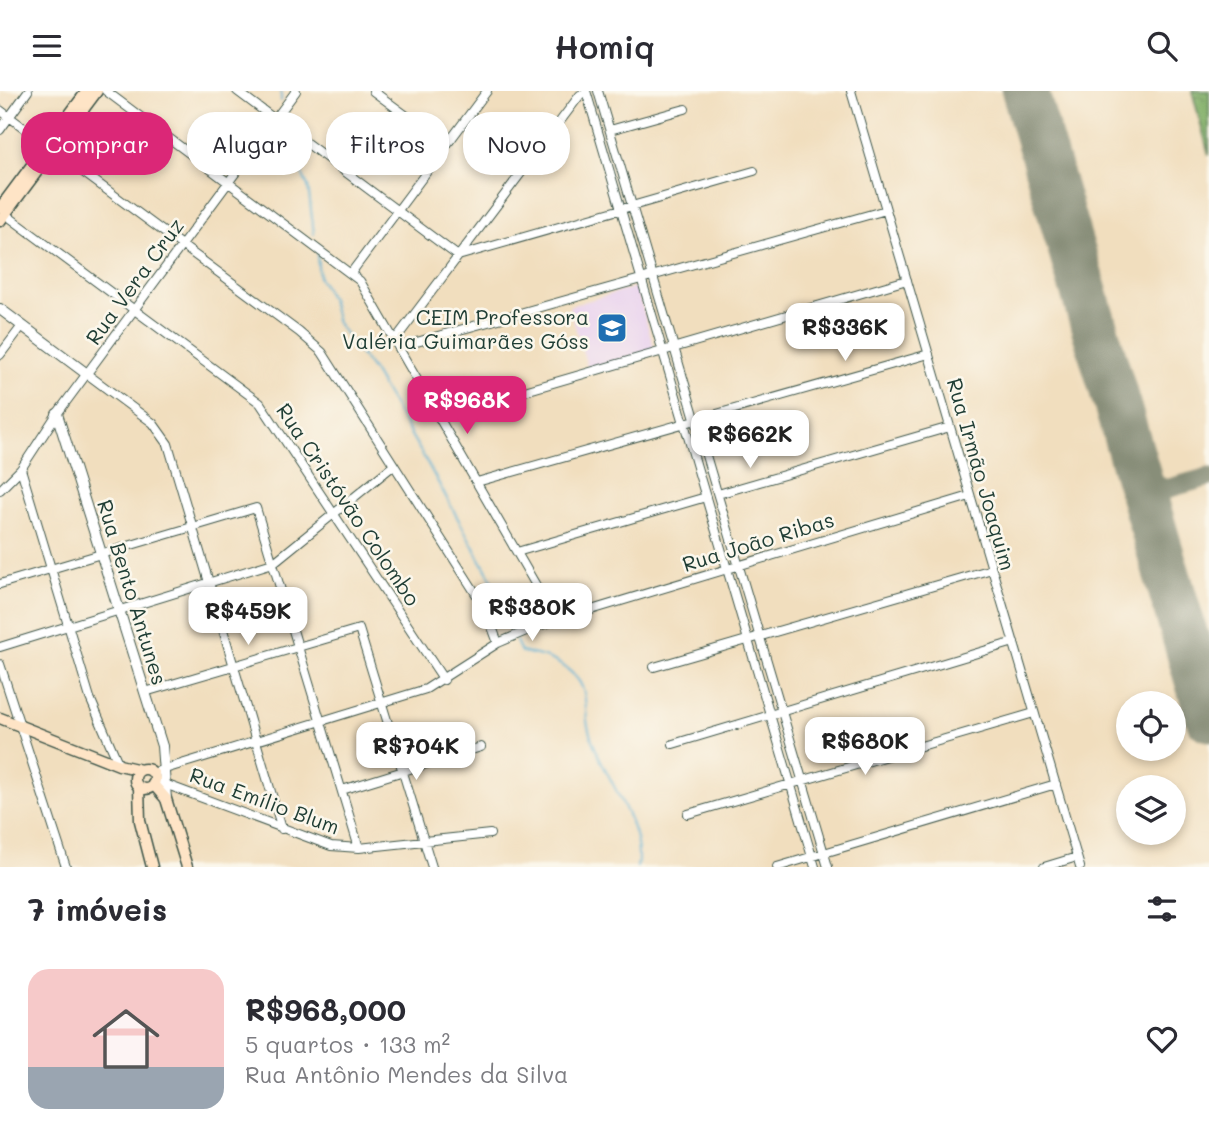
<!DOCTYPE html>
<html lang="pt">
<head>
<meta charset="utf-8">
<style>
  body { margin:0; font-family:Mali,sans-serif; background:#f2f2f3; color:#2b2b33; height:100vh; display:flex; flex-direction:column; font-size:26px; white-space:nowrap }
  * { box-sizing:border-box; margin:0 }
  p { font-size:23px; color:#7c7c81 }
  .icon { flex:none; width:38px; height:38px; fill:none; stroke:currentColor; stroke-width:2; stroke-linecap:round; stroke-linejoin:round }
  .map { position:relative; height:776px; overflow:hidden }
  .sheet { display:flex; flex-direction:column; background:#fff; flex:1 }
  .sheet>* { flex:none }
  .top-card { position:absolute; left:21px; top:21px; width:700px; height:63px; display:flex; gap:14px }
  .fabs { position:absolute; left:1116px; top:600px; display:grid; gap:14px }
  .fabs a { display:grid; place-items:center; width:70px; height:70px; border-radius:50%; background:#fff; box-shadow:0 4px 10px #0003; font-size:35px }
  .price { position:absolute; translate:-50% -60px; padding:0 16px; border-radius:14px; background:#fff; color:#222; font-size:23px; line-height:46px; filter:drop-shadow(0 2px 4px #0008) }
  .price::after { content:''; position:absolute; left:50%; top:42px; width:21px; height:16px; margin-left:-10px; background:inherit; clip-path:polygon(0 0,100% 0,50% 100%) }
  .price.current { background:#db2777; color:#fff }
  ul { padding:0; list-style:none }
  li { display:flex; align-items:center; gap:21px; height:175px; padding:0 28px }
  li+li { border-top:2px solid #e1e1e2 }
  li span { display:grid; place-items:center; flex:none; width:196px; height:140px; border-radius:21px; color:#555 }
  li>.icon { margin-inline-start:auto }
  span .icon { width:84px; height:84px; fill:#fffc; stroke-width:1 }
  li b { font-size:30px }
  h2 { display:flex; justify-content:space-between; align-items:center; height:84px; padding:0 28px; font-size:30px }
  .chip { padding:0 24px; border-radius:28px; background:#fff; box-shadow:0 4px 10px #0003; font-size:24px; line-height:63px }
  .chip.current { background:#db2777; color:#fff }
  header { display:flex; justify-content:space-between; align-items:center; height:91px; padding:0 28px; background:#fff; font-size:32px; font-weight:600 }
  .map>svg:first-child { display:block }
</style>
</head>
<body>
<header><svg class="icon" aria-label="menu" viewBox="0 0 24 24"><path d="M4 6h16M4 12h16M4 18h16"/></svg>Homiq<svg class="icon" aria-label="search" viewBox="0 0 24 24"><circle cx="10" cy="10" r="6"/><path d="M15 15l6 6"/></svg></header>
<div class="map">
<svg width="1209" height="776" viewBox="0 0 1209 776">
  <defs>
    <pattern id="forest-crowns" width="20" height="18" patternUnits="userSpaceOnUse" patternTransform="scale(1.75)"><rect width="20" height="18" fill="#81af68"/><path d="M2 6a3 3 0 1 1 6 0M12 15a3 3 0 1 1 6 0" fill="none" stroke="#699056"/></pattern>
  </defs>
  <rect width="100%" height="100%" fill="#fbf7ec"/>
  <filter id="ink" filterUnits="userSpaceOnUse"><feTurbulence type="fractalNoise" baseFrequency=".0143" numOctaves="2"/><feDisplacementMap in="SourceGraphic" scale="14" xChannelSelector="R" yChannelSelector="G"/><feConvolveMatrix kernelMatrix="1 2 1 2 8 2 1 2 1" color-interpolation-filters="sRGB"/></filter>
  <filter id="wash" filterUnits="userSpaceOnUse"><feTurbulence type="fractalNoise" baseFrequency=".00686" numOctaves="4" result="noise"/><feDisplacementMap in="SourceGraphic" scale="28" xChannelSelector="R" yChannelSelector="G"/><feGaussianBlur stdDeviation="1.57" result="paint"/><feColorMatrix in="noise" values="0 0 0 0 0 0 0 0 0 0 0 0 0 0 0 0 0 1.4 0 .05"/><feComposite in="paint" operator="in"/></filter>
  <g filter="url(#wash)">
    <rect width="100%" height="100%" fill="#f1debe"/>
    <path fill="#e9d2ee" d="M636 196 655 259 588 278 569 215Z"/>
    <path fill="url(#forest-crowns)" stroke="#50764e" stroke-width="2" d="M1192 0H1209V64Z"/>
    <g fill="none" stroke-linecap="round" stroke-linejoin="round">
      <path stroke="#54aed2" stroke-width="2" d="M281 0V10
        M283 44 308 95 314 143
        M317 163 319 187 331 208 337 232 373 280 428 373 500 504 512 535
        M516 550 521 561C541 564 559 569 574 584 589 599 584 617 588 635 597 678 646 732 637 776"/>
      <path stroke="#888e79" stroke-width="19" d="M1139 386 1166 398 1209 386
        M1150 427 1157 409 1166 398"/>
      <path stroke="#888e79" stroke-width="47" d="M1025 0 1209 627"/>
    </g>
  </g>
  <g filter="url(#ink)">
    <g fill="none" stroke-linecap="round" stroke-linejoin="round">
      <g stroke="#3e5549" stroke-width="10">
        <path id="minor" d="M106 0 360 190 556 529
          M237 0 458 165 754 80
          M373 0 446 54
          M586 0 815 776
          M598 0 828 776
          M851 0 1080 776
          M0 19 47 54
          M0 39 28 0
          M610 39 685 18
          M53 59 299 241 322 261 485 517 498 552
          M5 123 260 312 444 589
          M351 182 487 0
          M395 249 580 4
          M399 256 886 119
          M0 264 22 235
          M87 283 153 332 168 353 282 738
          M439 325 907 189
          M21 378 90 607 119 674
          M477 391 929 263
          M0 399 21 378 57 323 296 0
          M718 403 950 336
          M517 461 706 406
          M0 493 256 417 359 757
          M0 556 273 472 394 374
          M0 573 66 776
          M654 576 992 478
          M145 601 359 538 432 776
          M673 653 1014 551
          M152 682 426 598 498 552 538 535 970 405
          M154 689 331 755 359 757 490 743
          M342 699 481 656
          M688 723 1034 622
          M777 776 1056 693
          M1044 776 1077 766"/>
      </g>
      <g stroke="#3e5549" stroke-width="12">
        <path id="tertiary" d="M0 218 87 283
          M57 323 162 655 166 708"/>
      </g>
      <g stroke="#3e5549" stroke-width="13">
        <path id="secondary" d="M0 117 87 0
          M0 130 97 0
          M0 627 119 674 141 679
          M135 688a10 10 0 1 1 20 0a10 10 0 1 1-20 0Z
          M153 693 166 708 187 776
          M139 696 140 730 152 776"/>
      </g>
      <use href="#minor" stroke="#fff" stroke-width="8"/>
      <use href="#tertiary" stroke="#fff" stroke-width="10"/>
      <use href="#secondary" stroke="#fee4c6" stroke-width="10"/>
    </g>
  </g>
  <defs>
    <g id="school-square" transform="scale(1.575)"><rect x="-9" y="-9" width="18" height="18" rx="4" fill="#1f6fb2" stroke="#fbf7ec"/><path d="M0-5L7-2L0 1L-7-2ZM-4 1L0 2.5L4 1V4Q0 6-4 4Z" fill="#fff"/></g>
  </defs>
  <g fill-rule="evenodd">
    <use href="#school-square" x="612" y="237"/>
  </g>
  <g text-anchor="middle" dominant-baseline="central" stroke-width="5" stroke-linejoin="round" paint-order="stroke">
    <g font-size="21" fill="#1f3d34" stroke="#fbf7ec">
      <text transform="translate(134 190) rotate(-54)">Rua Vera Cruz</text>
      <text transform="translate(982 383) rotate(74)">Rua Irmão Joaquim</text>
      <text transform="translate(349 413) rotate(56)">Rua Cristóvão Colombo</text>
      <text transform="translate(758 450) rotate(-17)">Rua João Ribas</text>
      <text transform="translate(133 501) rotate(73)">Rua Bento Antunes</text>
      <text transform="translate(265 709) rotate(20)">Rua Emílio Blum</text>
    </g>
    <g font-size="21" fill="#1f3d34" stroke="#fbf7ec" text-anchor="end">
      <text x="589" y="225">CEIM Professora<tspan x="589" dy="24">Valéria Guimarães Góss</tspan></text>
    </g>
  </g>
</svg>
<div class="fabs">
<a><svg class="icon" aria-label="locate" viewBox="0 0 24 24"><circle cx="12" cy="12" r="6"/><path d="M12 2v4M12 18v4M2 12h4M18 12h4"/></svg></a>
<a><svg class="icon" aria-label="layers" viewBox="0 0 24 24"><path d="M12 4l9 5-9 5-9-5zM3 14l9 5 9-5"/></svg></a>
</div>
<b class="price" style="left:845px;top:272px">R$336K</b>
<b class="price current" style="left:467px;top:345px">R$968K</b>
<b class="price" style="left:750px;top:379px">R$662K</b>
<b class="price" style="left:532px;top:552px">R$380K</b>
<b class="price" style="left:248px;top:556px">R$459K</b>
<b class="price" style="left:865px;top:686px">R$680K</b>
<b class="price" style="left:416px;top:691px">R$704K</b>
<div class="top-card">
<a class="chip current">Comprar</a>
<a class="chip">Alugar</a>
<a class="chip">Filtros</a>
<a class="chip">Novo</a>
</div>
</div>
<section class="sheet">
<h2>7 imóveis<svg class="icon" aria-label="filters" viewBox="0 0 24 24"><path d="M4 7h16M4 17h16"/><circle cx="9" cy="7" r="2"/><circle cx="15" cy="17" r="2"/></svg></h2>
<ul>
<li><span style="background:linear-gradient(#f6c9c9 70%,#9aa5b1 0)"><svg class="icon" aria-label="home" viewBox="0 0 24 24"><path d="M3 11l9-7 9 7M6 9v11h12V9"/></svg></span><div><b>R$968,000</b><p>5 quartos · 133 m²</p><p>Rua Antônio Mendes da Silva</p></div><svg class="icon" aria-label="heart" viewBox="0 0 24 24"><path d="M12 20l-8-8c-3-5 5-10 8-4 3-6 11-1 8 4z"/></svg></li>
</ul>
</section>
</body>
</html>
